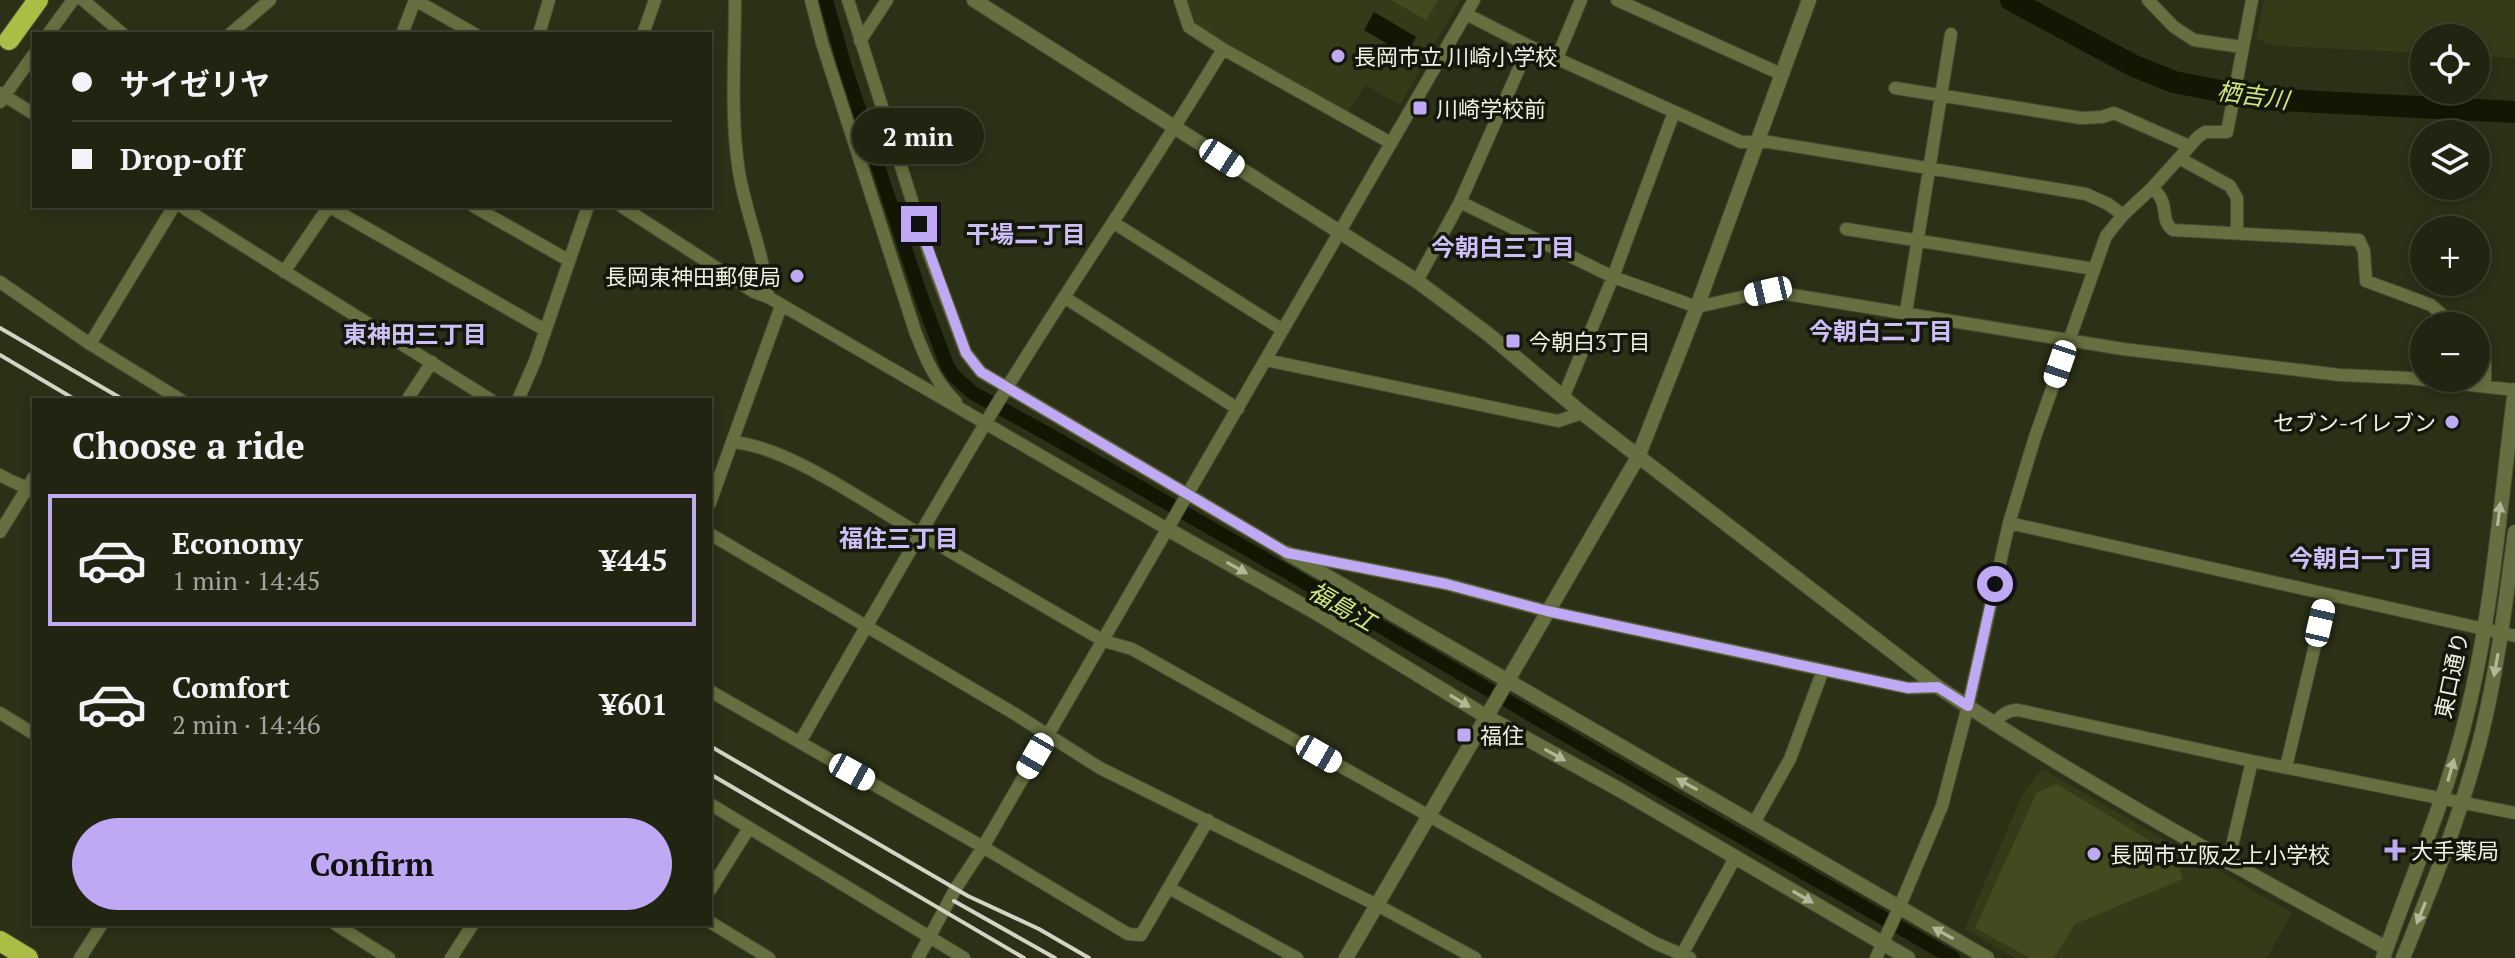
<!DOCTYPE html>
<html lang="en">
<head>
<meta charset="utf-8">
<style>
	body { margin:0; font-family:"PT Serif","Noto Sans JP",serif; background:#2d301e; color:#f1f3f6; height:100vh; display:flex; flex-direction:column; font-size:30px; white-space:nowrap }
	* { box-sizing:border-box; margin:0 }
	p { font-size:26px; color:#a2a49f }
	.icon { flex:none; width:44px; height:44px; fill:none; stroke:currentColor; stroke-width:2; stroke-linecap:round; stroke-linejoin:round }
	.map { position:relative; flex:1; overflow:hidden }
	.side { position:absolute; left:32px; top:398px; width:680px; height:528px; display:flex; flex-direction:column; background:#202410; border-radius:0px; box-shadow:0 4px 12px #0003,0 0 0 2px #3d4130 }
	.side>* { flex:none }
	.top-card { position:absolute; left:32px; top:32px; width:680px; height:176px; border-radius:0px; box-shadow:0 4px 12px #0003,0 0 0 2px #3d4130; display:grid; align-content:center; height:176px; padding:0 40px; background:#202410 }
	.controls { position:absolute; left:2410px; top:24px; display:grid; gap:16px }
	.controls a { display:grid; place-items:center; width:80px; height:80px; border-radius:50%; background:#202410; box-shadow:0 4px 12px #0003,0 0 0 2px #3d4130; font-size:40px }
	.end { position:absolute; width:36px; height:36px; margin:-18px; border:10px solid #bfa9f4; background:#111; box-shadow:0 0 0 4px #111 }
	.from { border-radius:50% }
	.bubble { position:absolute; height:56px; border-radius:28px; background:#202410; box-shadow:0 4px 12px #0003,0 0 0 2px #3d4130; font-size:26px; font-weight:700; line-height:56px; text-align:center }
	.car { position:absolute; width:24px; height:48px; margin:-24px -12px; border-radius:10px; box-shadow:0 0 6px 2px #0007; background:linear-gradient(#fff 24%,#345 0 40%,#fff 0 76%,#345 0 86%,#fff 0) }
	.top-card b { display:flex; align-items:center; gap:28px; height:76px; font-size:30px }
	.top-card b+b { border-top:2px solid #3d4130 }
	.top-card i { width:20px; height:20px; background:#f1f3f6 }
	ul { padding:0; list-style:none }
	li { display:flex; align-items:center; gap:24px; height:132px; margin:0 16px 12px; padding:0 24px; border:4px solid transparent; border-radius:0px }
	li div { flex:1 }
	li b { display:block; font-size:30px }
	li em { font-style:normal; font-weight:700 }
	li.active { border-color:#bfa9f4 }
	li>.icon { width:72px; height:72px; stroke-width:1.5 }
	h2 { padding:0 40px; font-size:36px; line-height:96px }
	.action { display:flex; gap:16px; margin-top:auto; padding:16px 40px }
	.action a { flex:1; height:92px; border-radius:48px; background:#bfa9f4; color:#111; font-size:32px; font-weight:700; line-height:92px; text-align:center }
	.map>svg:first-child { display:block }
</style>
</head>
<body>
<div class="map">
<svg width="2515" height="958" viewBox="0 0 2515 958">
	<rect width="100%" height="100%" fill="#2b3016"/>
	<path fill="#353a19" d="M1187,0H1460L1400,105L1365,85L1348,112L1197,26Z
		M2264,0H2515V58L2476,56V38H2424V53L2276,46L2256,39Z
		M2042,769L2292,913L2267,958H2015L1965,929L2022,795Z"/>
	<path fill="#434a1f" d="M1391,0H1438L1426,20Z
		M2057,784L2175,856L2183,879L2075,924L2054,958H2030L1975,928L2037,792Z"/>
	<path fill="#121602" d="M1374,12L1416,37L1406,55L1364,30Z"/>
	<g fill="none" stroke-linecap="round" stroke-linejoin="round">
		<path stroke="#121602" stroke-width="14" d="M826,0L845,67L923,302L947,365L954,376L973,393L1044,432L1332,598L1668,795L1953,958"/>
		<path stroke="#121602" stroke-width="22" d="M2011,0L2132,65L2174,82L2261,99L2515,112"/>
		<defs>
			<path id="minor" d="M83,0L123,34
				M415,0L475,34
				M735,0C735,57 730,116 739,172C746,214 764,254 768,297
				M811,0L822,43L915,331C925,357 935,382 956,402
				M848,0L929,254L966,353L981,372L1287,553L1446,584L1547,611L1908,688L1938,687
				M1180,0L1189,27L1223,49L1391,143
				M1617,0L1781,74
				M2148,0L2174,27L2194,40L2242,47
				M1466,14L1529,46L1741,142H1769L2086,194L2108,204L2123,215
				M48,34L73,0
				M230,34L270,0
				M402,34L415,0
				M539,34L549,0
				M643,34L655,0
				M860,41L887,0
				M1557,58L1581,0
				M1895,88L2081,118L2102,117L2114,113L2189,146
				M0,93L34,114
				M0,102L34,54
				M2179,158L2230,186L2237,198V233
				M2152,188C2172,204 2158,219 2173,230L2359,240L2364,251L2366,281L2431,305L2455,326
				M1460,202L1613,277L1697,307L1768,291L2123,349L2340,375L2409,378L2515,390
				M181,206C283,272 388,335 491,400
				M328,206L545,330
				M473,206L568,260
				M621,206L754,292L768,297L1169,530
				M1114,223L1283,330
				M1846,229L2094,269
				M284,272L329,206
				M1417,281L1460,202L1529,46
				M0,282L90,344L181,400
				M1064,297L1238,409
				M1906,312L1951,34
				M90,344L174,206
				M2476,350L2485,361V386
				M1266,360L1558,421L1582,413
				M1563,398L1613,277L1674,112
				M407,400L432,362
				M518,400L535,361L588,206
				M733,442C787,447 860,499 908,527C973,565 1039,603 1104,641L1132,649L1655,943L1690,958
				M0,475C11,482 23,485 34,492
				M710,503L781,306
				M2009,523L2515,636
				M0,532L34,477
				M710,534L1015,714L1100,768L1377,905L1475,958
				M710,691L983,847L1128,934L1141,935L1208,820
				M0,713L34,734
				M1994,723C2002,715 2007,710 2018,710L2252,761L2515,813
				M800,742C868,623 936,504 1008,386C1077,273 1154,164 1223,49
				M2286,767L2327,595
				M710,804L964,958
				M1754,823L1790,759L1823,670
				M2228,863L2252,761
				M1169,888L1297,958
				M710,890L749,828
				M710,922L769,958
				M335,924L389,958
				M80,958L102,924
				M451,958L473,924
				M918,958L956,888L983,847L1474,0
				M1680,958L1735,858
				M1876,958L1899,908L1942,806L1968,706L2009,523L2035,437L2106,236L2123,215L2152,188L2198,137L2205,132H2227L2252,0"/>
			<path id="tertiary" d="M974,0L1417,281L1488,334L1582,413L1938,687C2082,782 2234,866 2386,948
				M1169,530L1320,615L1487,717L1620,790L1908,958
				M1287,553L1987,958
				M1346,958L1638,457L1697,307L1809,0
				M2383,958C2409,883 2441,811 2462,733C2492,622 2500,504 2515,390
				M2403,958C2433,884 2463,810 2482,732C2498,666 2506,599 2515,532"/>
			<path id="trunk" d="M9,40L38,0
				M0,941L28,958"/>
		</defs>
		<use href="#minor" stroke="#464b33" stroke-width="14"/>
		<use href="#tertiary" stroke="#464b33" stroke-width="16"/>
		<use href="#trunk" stroke="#464b33" stroke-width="22"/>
		<use href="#minor" stroke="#666f3f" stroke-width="12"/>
		<use href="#tertiary" stroke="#666f3f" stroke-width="14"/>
		<use href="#trunk" stroke="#aabd44" stroke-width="20"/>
		<path stroke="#d1d5c4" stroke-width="4" d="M0,328L124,400
			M0,355L76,400
			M710,746L968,896L1039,929L1089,958
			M710,774L1024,958
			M954,901L1055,958"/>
	</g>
	<defs><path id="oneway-solid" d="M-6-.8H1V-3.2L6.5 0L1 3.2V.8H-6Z" transform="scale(2)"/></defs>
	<g fill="#b1b899">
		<use href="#oneway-solid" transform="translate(2499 514) rotate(-83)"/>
		<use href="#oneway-solid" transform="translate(1237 568) rotate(29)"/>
		<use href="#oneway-solid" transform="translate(2496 665) rotate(100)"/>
		<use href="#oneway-solid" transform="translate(1460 701) rotate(31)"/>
		<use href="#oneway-solid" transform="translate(1555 755) rotate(29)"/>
		<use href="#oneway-solid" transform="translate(2451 770) rotate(-74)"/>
		<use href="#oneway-solid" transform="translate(1687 784) rotate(-151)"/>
		<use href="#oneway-solid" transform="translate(1803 897) rotate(30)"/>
		<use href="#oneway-solid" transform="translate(2421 913) rotate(112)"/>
		<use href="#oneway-solid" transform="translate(1943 933) rotate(-151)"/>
	</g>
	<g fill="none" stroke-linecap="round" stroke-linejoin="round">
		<path stroke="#bfa9f4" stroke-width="10" d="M919,224L966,353L981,372L1287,553L1446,584L1547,611L1908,688L1938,687L1968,706L1995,584"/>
	</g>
	<g fill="#bfa9f4" stroke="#14170b" stroke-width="3">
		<circle cx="1338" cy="56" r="8"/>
		<rect x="1412" y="100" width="16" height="16" rx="4"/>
		<circle cx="797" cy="276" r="8"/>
		<rect x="1505" y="333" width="16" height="16" rx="4"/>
		<circle cx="2452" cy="422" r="8"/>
		<rect x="1456" y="727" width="16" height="16" rx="4"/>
		<path d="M2391 838h8v8h8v8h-8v8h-8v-8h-8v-8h8z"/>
		<circle cx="2094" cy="854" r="8"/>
	</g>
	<g text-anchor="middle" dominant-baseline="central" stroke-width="7" stroke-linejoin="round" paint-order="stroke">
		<g font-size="22" fill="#eff3e3" stroke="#14170b" text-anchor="start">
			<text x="1354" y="56">長岡市立 川崎小学校</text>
			<text x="1436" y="108">川崎学校前</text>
			<text x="781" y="276" text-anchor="end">長岡東神田郵便局</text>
			<text x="1529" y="341">今朝白3丁目</text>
			<text x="2436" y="422" text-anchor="end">セブン-イレブン</text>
			<text x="1480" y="735">福住</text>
			<text x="2411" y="850">大手薬局</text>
			<text x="2110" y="854">長岡市立阪之上小学校</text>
		</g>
		<g font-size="22" fill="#eff3e3" stroke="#14170b">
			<text transform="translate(2451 675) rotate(-78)">東口通り</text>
		</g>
		<g font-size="24" font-style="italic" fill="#d4e681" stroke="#14170b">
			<text transform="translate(2253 95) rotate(8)">栖吉川</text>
			<text transform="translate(1342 606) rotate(30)">福島江</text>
		</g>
		<g font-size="24" font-weight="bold" fill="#cdbef6" stroke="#14170b">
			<text x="1026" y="234">干場二丁目</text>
			<text x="1503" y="247">今朝白三丁目</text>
			<text x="1881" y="331">今朝白二丁目</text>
			<text x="415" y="334">東神田三丁目</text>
			<text x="899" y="538">福住三丁目</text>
			<text x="2361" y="558">今朝白一丁目</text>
		</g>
	</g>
</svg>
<div class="controls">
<a><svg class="icon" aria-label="locate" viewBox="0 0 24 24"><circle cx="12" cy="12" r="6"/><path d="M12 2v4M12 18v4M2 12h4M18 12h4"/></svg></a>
<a><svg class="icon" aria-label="layers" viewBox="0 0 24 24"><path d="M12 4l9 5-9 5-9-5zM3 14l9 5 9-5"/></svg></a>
<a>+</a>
<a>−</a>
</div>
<i class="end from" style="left:1995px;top:584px"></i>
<i class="end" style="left:919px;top:224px"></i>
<div class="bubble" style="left:852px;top:108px;width:132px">2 min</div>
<i class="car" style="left:1222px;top:158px;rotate:123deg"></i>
<i class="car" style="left:1768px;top:291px;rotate:257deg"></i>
<i class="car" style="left:2060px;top:364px;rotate:199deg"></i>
<i class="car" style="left:2320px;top:623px;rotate:13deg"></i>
<i class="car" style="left:1319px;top:754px;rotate:120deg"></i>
<i class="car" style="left:1035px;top:756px;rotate:210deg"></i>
<i class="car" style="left:852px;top:772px;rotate:119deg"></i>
<div class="top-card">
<b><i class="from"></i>サイゼリヤ</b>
<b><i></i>Drop-off</b>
</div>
<section class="side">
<h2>Choose a ride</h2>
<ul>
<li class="active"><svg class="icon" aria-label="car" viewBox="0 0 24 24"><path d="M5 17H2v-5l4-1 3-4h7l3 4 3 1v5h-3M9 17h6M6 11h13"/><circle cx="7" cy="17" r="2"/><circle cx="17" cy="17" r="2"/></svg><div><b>Economy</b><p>1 min · 14:45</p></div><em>¥445</em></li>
<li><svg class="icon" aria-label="car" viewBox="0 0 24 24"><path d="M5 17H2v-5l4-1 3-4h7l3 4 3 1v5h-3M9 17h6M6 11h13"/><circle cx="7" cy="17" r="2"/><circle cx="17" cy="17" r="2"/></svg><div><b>Comfort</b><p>2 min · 14:46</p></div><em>¥601</em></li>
</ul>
<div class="action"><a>Confirm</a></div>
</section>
</div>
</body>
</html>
